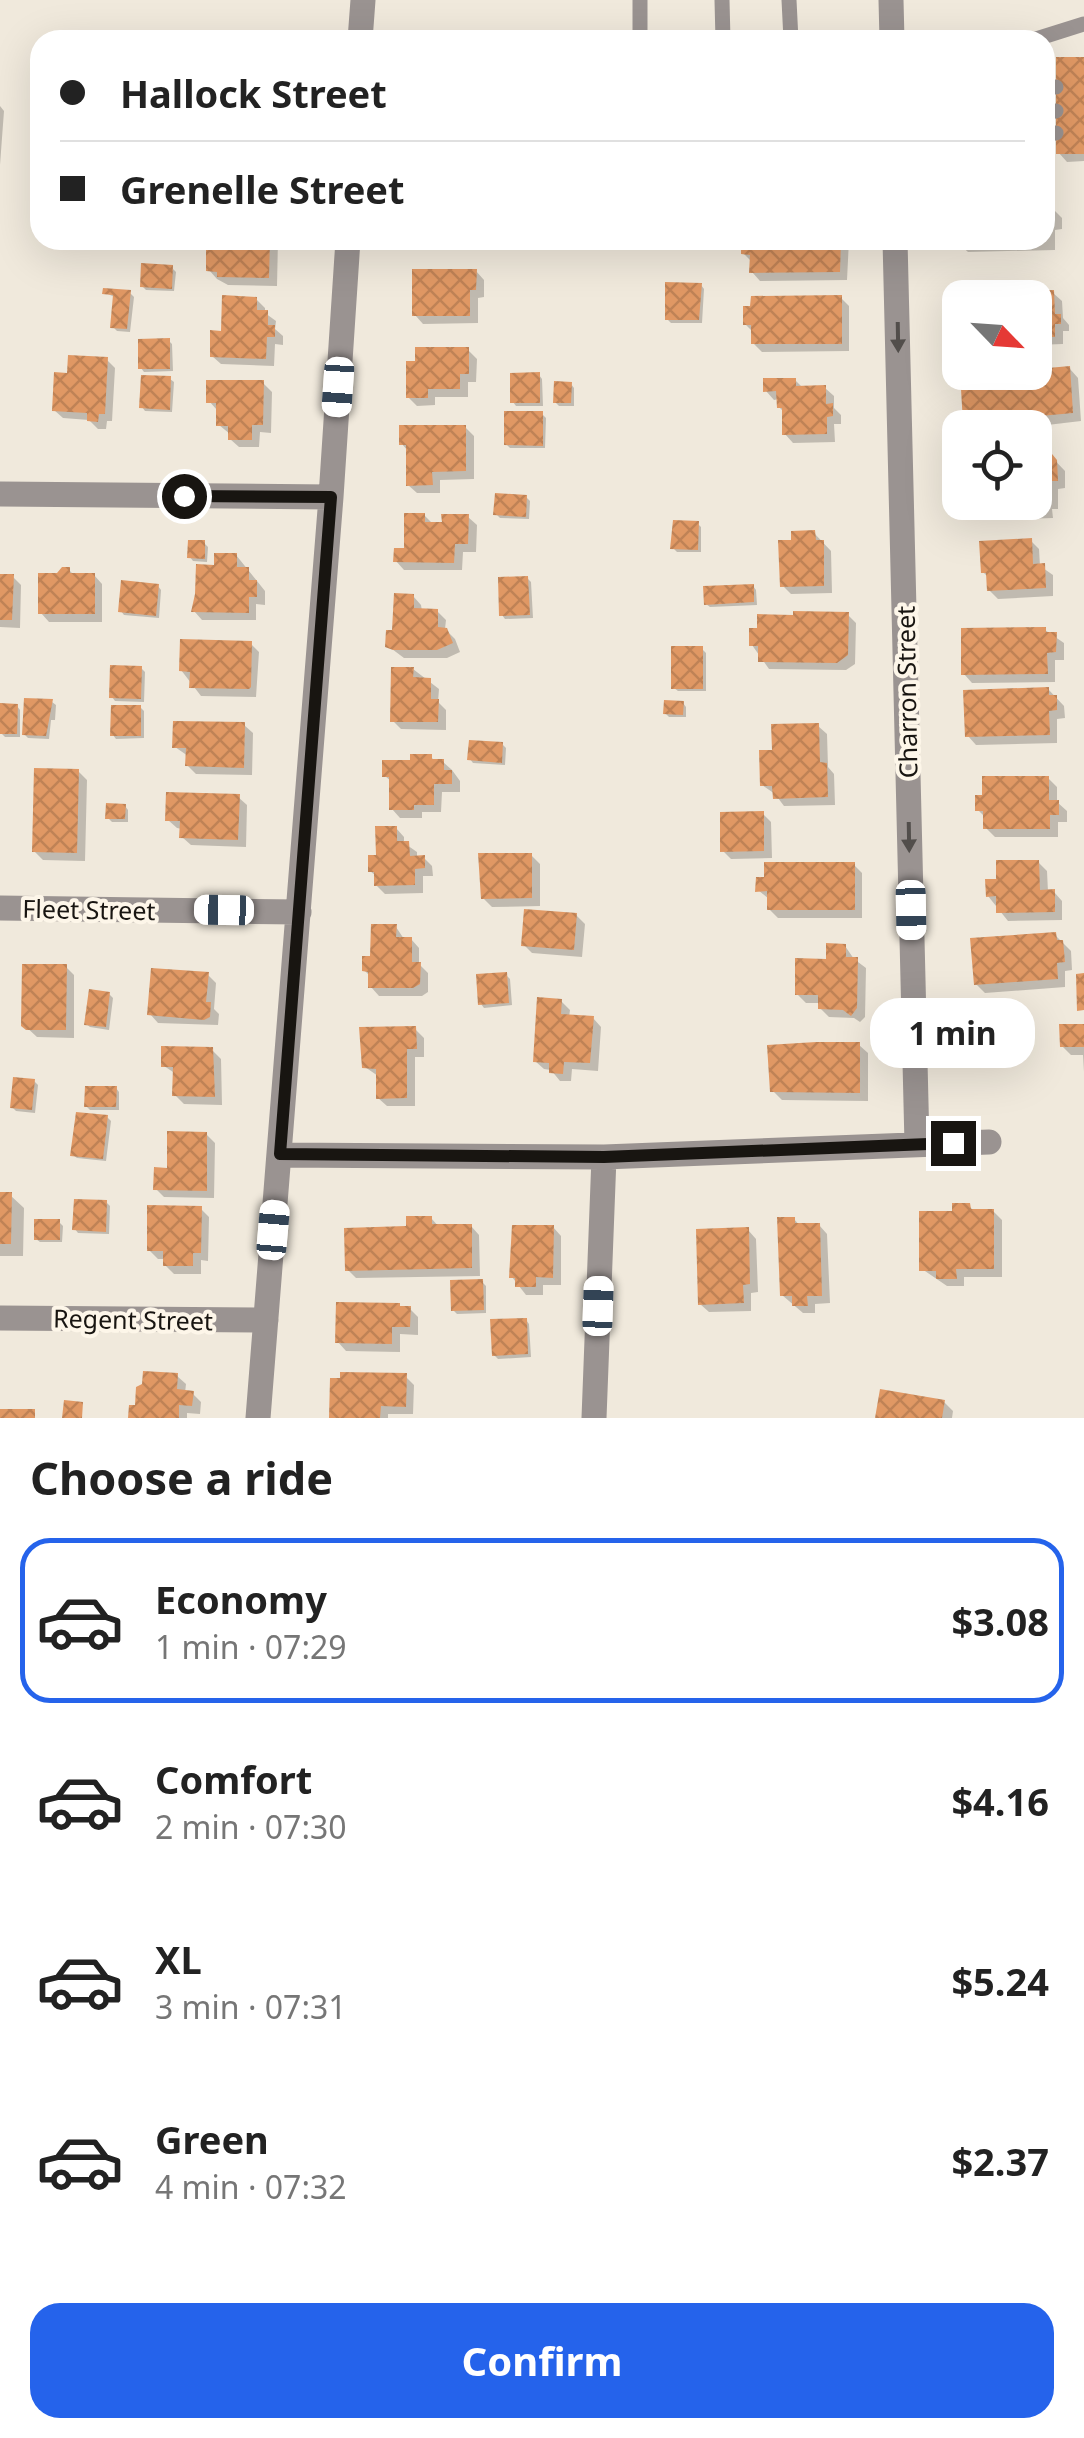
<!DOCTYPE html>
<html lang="en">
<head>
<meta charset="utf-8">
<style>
	body { margin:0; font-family:"Noto Sans",sans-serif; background:#f2f2f2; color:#222; height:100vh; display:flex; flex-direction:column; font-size:38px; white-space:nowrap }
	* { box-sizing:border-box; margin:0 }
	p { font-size:32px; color:#767676 }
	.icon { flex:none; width:55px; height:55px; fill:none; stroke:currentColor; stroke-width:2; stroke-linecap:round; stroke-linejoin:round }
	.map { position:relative; height:1418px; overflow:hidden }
	.side { display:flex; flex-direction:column; background:#fff; flex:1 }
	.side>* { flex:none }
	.top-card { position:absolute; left:30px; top:30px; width:1025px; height:220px; border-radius:30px; box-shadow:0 10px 40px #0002; display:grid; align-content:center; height:220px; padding:0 30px; background:#fff }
	.needle { width:65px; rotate:115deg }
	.fabs { position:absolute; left:942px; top:280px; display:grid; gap:20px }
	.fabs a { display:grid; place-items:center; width:110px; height:110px; border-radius:20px; background:#fff; box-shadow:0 10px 40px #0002; font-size:50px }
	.end { position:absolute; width:45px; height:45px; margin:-22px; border:12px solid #181511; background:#fff; box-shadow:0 0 0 5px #fff }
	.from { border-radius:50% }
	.bubble { position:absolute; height:70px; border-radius:30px; background:#fff; box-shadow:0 10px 40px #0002; font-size:32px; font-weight:700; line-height:70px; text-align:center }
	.car { position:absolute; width:30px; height:60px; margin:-30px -15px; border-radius:12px; box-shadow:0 0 8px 2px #0007; background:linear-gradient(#fff 24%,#345 0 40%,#fff 0 76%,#345 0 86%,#fff 0) }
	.top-card b { display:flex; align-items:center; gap:35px; height:95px; font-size:38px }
	.top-card b+b { border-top:2px solid #e0e0e0 }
	.top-card i { width:25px; height:25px; background:#222 }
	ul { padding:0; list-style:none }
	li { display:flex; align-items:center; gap:30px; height:165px; margin:0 20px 15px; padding:0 10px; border:5px solid transparent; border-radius:30px }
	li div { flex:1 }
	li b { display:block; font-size:38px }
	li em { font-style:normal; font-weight:700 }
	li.on { border-color:#2563eb }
	li>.icon { width:90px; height:90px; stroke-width:1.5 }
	h2 { padding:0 30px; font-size:45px; line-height:120px }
	.action { display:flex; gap:20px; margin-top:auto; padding:20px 30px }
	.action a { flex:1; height:115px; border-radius:30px; background:#2563eb; color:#fff; font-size:40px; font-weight:700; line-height:115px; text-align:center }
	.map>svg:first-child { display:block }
</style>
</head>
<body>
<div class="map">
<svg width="1084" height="1418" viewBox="0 0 1084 1418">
	<defs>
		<pattern id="building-cross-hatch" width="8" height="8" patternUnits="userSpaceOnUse" patternTransform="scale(2.5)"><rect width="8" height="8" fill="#e09864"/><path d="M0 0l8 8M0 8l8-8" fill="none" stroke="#bf8256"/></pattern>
	</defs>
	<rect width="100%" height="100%" fill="#f0e9dc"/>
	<path fill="#0003" d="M1084,59V161L1067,162L1059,153Z
		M0,106L4,111L0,165Z
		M1046,202L1062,218V229L1055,230V250L968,252L959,244V240H1045Z
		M220,240H278L277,286L228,285L217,279L209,270L220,252Z
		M744,240H849L847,280L760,281L752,272V262L743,253Z
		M172,268L176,272L174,291L146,290L142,286Z
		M476,271L484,280V297L478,298V323L423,324L415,315Z
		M701,285L704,289L702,323H671L667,319Z
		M105,293H130L134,297L130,332L117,331L113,327L115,297Z
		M1053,293L1062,301L1063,318L1069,325V331H1063V344L1035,345V298Z
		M841,298L849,306V351L762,352L753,343V332L745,324Z
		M256,299L265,308V313L276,321L275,329L283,336V345L275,344L274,366L221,364L212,356L223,333Z
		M169,341L172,344L173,371L144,372L141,368Z
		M468,350L477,359L476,382H468V397H435V405L417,406L408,397Z
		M107,360L115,368L112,421H107L106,429H98L89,420L63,418L54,410L69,375Z
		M1035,366H1046L1051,371L1070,369L1078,378L1081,421L1022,428H971L966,422L1035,372Z
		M539,375L542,379L543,406H516L513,402Z
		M170,379L174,382L172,412L145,411L142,407Z
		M795,380L803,388H825L834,396V408L841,415V424H834L835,442L793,443L785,434L784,412L779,407V399L774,400L766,391Z
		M263,383L272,392L271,433L260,432L259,447H239L230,439V434L219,425L217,410L209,401Z
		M571,384L574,388V406H559L555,402Z
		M542,414L546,418L545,448H510L506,444Z
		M465,427L474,436V479L440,480V493H417L408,485V451L402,444Z
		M1035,445H1040L1065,471V488L1058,489V509H1052L1053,518L992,520L984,511L983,503L975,502H1035Z
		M526,497L530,501L529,519L500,518L496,514Z
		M424,515L433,524L468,517L477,525L476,552H463L462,570H404L396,561L406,550Z
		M698,524L701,527V552H677L673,548Z
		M814,533L831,551L832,593L791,594L783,586L794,542Z
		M1031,541L1039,549L1040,566L1053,575V596L998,599L989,590L988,577L983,572Z
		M204,543L208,547L207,562L193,561L190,557Z
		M236,555L265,591V605L256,604V620H202L194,611L216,567Z
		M69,570L75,576L94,575L102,584V622H49L41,613Z
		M0,576L13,577L21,585L20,628L0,627Z
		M527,578L531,582L533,618L505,619L502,615Z
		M158,586L161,590L159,618L124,615L121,611Z
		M753,586L756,590L757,605L710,607L706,604Z
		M413,596L421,605L422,611H437L446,620L445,629L455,639L460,652L447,658H404L388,646Z
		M847,614L856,623L855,664L846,670L769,669L752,645Z
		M1045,630L1064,643V660H1055V682L972,683L964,674Z
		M251,644L259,652L256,697L201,696L181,670Z
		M702,649L706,653V691H678L674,688Z
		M141,668L145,672L144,702L115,701L112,697Z
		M413,669L439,689L438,702L446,710V730L401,729L393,721Z
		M1048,689L1064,706L1065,718L1057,719V743L976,745L968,736Z
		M52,702L56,705L55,720H51L49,739L28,738L24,734Z
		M683,703L686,707V717H669L665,713Z
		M17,706L20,710V737H5L1,733Z
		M140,707L144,711V738L116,739L113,735Z
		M244,725L253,733L252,775L196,774L187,765L188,756L175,747Z
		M818,726L827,734L828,767L834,774L835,805L784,806L775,794L762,785L775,753Z
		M502,744L506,748L505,765L473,763L470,759Z
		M431,757L436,762H443L452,770L460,781V792H442L441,812H422V818H400L392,809V782L385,776Z
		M78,771L87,780L85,861L43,860L34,851Z
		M1048,778L1057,787V802L1067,811V822H1058V837H995L986,828V818L978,810Z
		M238,797L247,805L246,847L191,845L182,837V829L177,828L168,820Z
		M125,806L128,810V822H112L108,818Z
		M763,814L771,822L772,858L731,859L723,851Z
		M396,828L404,837V843L417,852V858H424L432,866L433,876H423V893L385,894L376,885V876L370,871Z
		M531,855L540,864V906L492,907L483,898Z
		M1038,862L1047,871L1048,892H1054L1062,901V920L1008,921L988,896L998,882Z
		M854,865L862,873V918H778L769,909V899L758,890L766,880Z
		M576,915L585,924L582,957L532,953L524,945Z
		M396,927L404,939H411L419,948V964L428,973V992L422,996H379L371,987V977L364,970Z
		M1055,935L1071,951L1072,970L1065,971V987L985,993L976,984Z
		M845,946L854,959L866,968L865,1017L860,1022L854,1018L829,1017L820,1008V1003H806L797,994Z
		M66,967L74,975V1038L37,1037L24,1025Z
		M208,975L216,983L214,1009L219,1014L218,1025L158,1023L150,1014Z
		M506,975L510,979L512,1005L484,1008L481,1004Z
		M109,994L113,998L109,1030L90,1027L86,1024Z
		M561,1001L570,1010L569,1017L593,1018L601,1027L598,1071L572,1069L571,1081H560L551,1070L544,1069L535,1061Z
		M1084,1027V1072L1083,1055H1071L1062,1046Z
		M415,1029L424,1038V1057H415V1106H387L378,1098V1076L365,1067Z
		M859,1045L868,1053V1101L782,1100L773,1091Z
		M212,1050L221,1059L222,1105L184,1104L175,1095L176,1074L164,1066Z
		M34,1081L38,1085L35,1113L16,1111L12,1107Z
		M116,1088L119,1092V1110H90L86,1106Z
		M107,1117L111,1121L106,1161L77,1158L73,1155Z
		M206,1134L215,1143L214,1198L164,1197L156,1189L169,1171Z
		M0,1195H10L24,1208L23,1256H0Z
		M106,1202L110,1206L109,1234L78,1233L75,1229Z
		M969,1206L975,1212L993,1211L1002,1220V1277H964V1286H947L922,1269L955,1214Z
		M200,1208L209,1217L208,1261L201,1260V1274H174L165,1265V1259H158L149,1250Z
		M431,1218L439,1227L471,1226L479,1235L480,1276L356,1278L348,1270Z
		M794,1219L800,1226L819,1225L827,1234L830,1303L815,1304V1313H803L782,1295Z
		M59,1222L63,1226L62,1242H40L36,1239Z
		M553,1227L561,1236V1285H543V1295H526L512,1277Z
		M748,1230L756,1239L758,1292L751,1293V1311L709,1312L700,1304Z
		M482,1282L486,1286V1313L457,1314L453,1310Z
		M402,1309H410L418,1317V1335L400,1334V1352L346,1351L338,1342Z
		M526,1320L529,1324L531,1357L498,1359L494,1355Z
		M177,1376L186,1384L185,1393H192L201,1402L200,1414L187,1413V1418H131Z
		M405,1376L414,1385L413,1414H388V1418H332L342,1381Z
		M944,1402L953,1411L952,1418H879Z"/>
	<path fill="url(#building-cross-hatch)" d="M1056,57H1084V154H1056Z
		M217,240H270L269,278L217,277V272L206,271V249H217Z
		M741,240H841L840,272L749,273L750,255L741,254Z
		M141,263L173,265L172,289L140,287Z
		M412,269H477L476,290H470V316H412Z
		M665,282L702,283L699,320H665Z
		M103,288L131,290L127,329L110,328L113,295L102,294Z
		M1054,290L1055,314H1061V324H1055V337H1035V298H974V292Z
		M222,295L257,297V310H268V325H275V337H267L266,359L210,357V330L221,331Z
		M842,295V344H751V325H743V306H750L751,296Z
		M170,338V369H138V339Z
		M415,347H469V374H460V389H428V398H406V361H415Z
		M68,355L108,357L105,414H99L98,422L87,421V413L52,411L54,372L67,373Z
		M1047,363L1048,368L1070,366L1073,413L963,423L960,372H1035V364Z
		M540,372V403H510V373Z
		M141,375L171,376L170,410L139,408Z
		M763,378H796V386L826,385V404L833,403V416L827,417V434L782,435V408H777L776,391L763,392Z
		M206,380H264L263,425H252V440H228V426H216V403H206Z
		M554,381L572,382L571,403H553Z
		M504,411H543V446L504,445Z
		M399,425H466V471L432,472L433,485L406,486V445H399Z
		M1035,443H1041L1042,454H1052L1057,460L1058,481H1050L1051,501L1045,502V510L981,512V502H1035Z
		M495,493L527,495L526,517L493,515Z
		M404,513H425V522H442L441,514H469L468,544H455L454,563L393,562L394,548H404Z
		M673,520L699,521L698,550L670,549Z
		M815,530L816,540H824V586L780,587L778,540H791V531Z
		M1032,538L1033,564L1045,563L1046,588L987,591L986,573H981L979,541Z
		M188,540H205V559L187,558Z
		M214,553H237V567H249V580H257V597H249V613L191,612L195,594L196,564L214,565Z
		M62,567H70V573H95V614H38V573H57Z
		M0,574H14L12,620H0Z
		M528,576L530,615L499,616L498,577Z
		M121,580L159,584L156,616L118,612Z
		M754,584V602L704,605L703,586Z
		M394,593L414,594V608L438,609V627L447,628L453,643L437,650H393L385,647L386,630H392Z
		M793,611L849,612L848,655L837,663L758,662V646H749V628H757V614L793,615Z
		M1046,627V632H1057L1056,652L1047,653L1048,674L961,675V628Z
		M180,639L252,641L251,687L249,689L189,688L190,672L179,671Z
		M671,646H703V689H671Z
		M110,665L142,666L141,699L109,698Z
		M391,667H414L413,677L431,678V699H439L438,722H390Z
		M1049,687V695H1057V710L1049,711L1050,735L965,737L963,690Z
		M24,698L53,699L46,736L22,735Z
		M664,700L684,701L683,715L663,714Z
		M0,703L18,704L17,734H0Z
		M111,705H141V736H110Z
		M173,721L245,722L244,768L185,766L186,748H172Z
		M819,723L820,762L827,763L828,797L773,799L772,786H760L759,750H772L771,724Z
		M469,740L503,742L502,763L467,760Z
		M410,754H432V759H444V770H452V784H434V805H414V810H389V777H382V760H410Z
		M34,768L79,769L77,853L32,852Z
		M982,776H1049V800H1059V815H1050V829H983V811H975V795H982Z
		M166,792L240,794L238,840L179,838L180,821H165Z
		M106,803L126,804L125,819H105Z
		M764,811V851L720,852V812Z
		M375,826H397V841H409L410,856L425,855V868L415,869V885L374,886V872H368V855H376Z
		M478,853H532V898L481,899Z
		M996,860H1039L1040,890L1055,889V912L996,913V896L986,897L985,879H996Z
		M764,862H855V910H767V891L755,892L756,877H764Z
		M524,909L577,913L574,950L521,946Z
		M371,924H397L396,937H412V962H421L420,984L413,988H368V972L362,971V956H370Z
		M1056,932L1057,940H1063L1065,962L1057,963L1058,979L974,985L970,938Z
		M826,943L846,944V957H858L857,1008L851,1016L843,1010L818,1009V995H795V958L826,959Z
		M22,964H67L66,1030H26L21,1026Z
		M151,968L209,972L206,1002H211L210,1017L204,1020L147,1015Z
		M507,972L509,1003L478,1005L476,974Z
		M1084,973V1010L1077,1011L1076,974Z
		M89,989L110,992L106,1027L84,1025Z
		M537,997L562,999L561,1014L594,1016L590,1063L564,1062L563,1074L549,1073V1063L533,1062Z
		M1059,1024H1084V1047H1060Z
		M416,1026L417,1049H407V1098L376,1099V1069L362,1068L359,1027Z
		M816,1042H860V1093L770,1092L767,1045Z
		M161,1046L213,1047L215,1097L172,1096L173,1067H161Z
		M13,1077L35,1079L32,1110L10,1108Z
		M85,1086H117L116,1107H84Z
		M76,1112L108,1115L103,1159L70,1156Z
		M167,1131L207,1132V1191L153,1190L154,1167L167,1168Z
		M0,1192H12L11,1244H0Z
		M74,1199L107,1200L106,1232L72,1230Z
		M952,1203H970L971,1209H994V1269H956L957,1279H936V1271H919V1211H952Z
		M147,1205L202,1206L201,1253H193V1266H163V1251H147Z
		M406,1216H432V1224H472V1268L345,1271L344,1228L406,1226Z
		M777,1217H795V1223H820L822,1296H807L808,1306H792V1296H780Z
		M34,1219H60V1240H34Z
		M512,1225H554L553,1278L536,1277V1287H515V1278H509Z
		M749,1227L750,1284L743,1285L744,1303L698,1305L696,1229Z
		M483,1279L484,1310L451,1311L450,1280Z
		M336,1302L400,1303V1306H411L410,1327H392V1344L335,1343Z
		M527,1318L528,1354L492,1356L490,1319Z
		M143,1371L178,1373L177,1389L194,1391L192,1406L179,1405V1418H128L129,1405H135L136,1387L142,1384Z
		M340,1372L407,1373L406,1407L381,1406L380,1418H329L330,1378H340Z
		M880,1389L945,1400L942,1418H875Z
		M64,1400L83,1402L82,1418H62Z
		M0,1409H35V1418H0Z"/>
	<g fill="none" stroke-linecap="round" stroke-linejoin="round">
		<path stroke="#9a9391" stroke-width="15" d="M722,0L723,40
			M789,0L791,40
			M640,40V0
			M1033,40L1084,24
			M1045,87H1056
			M1045,112L1056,111
			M1045,134L1056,133"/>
		<path stroke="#9a9391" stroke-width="25" d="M891,0L892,40
			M360,40L363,0
			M895,240L917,1144
			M0,494L331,497
			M0,908L299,912
			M280,1155L604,1157L989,1142
			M0,1318L266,1320
			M258,1418L331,497L348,240
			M594,1418L604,1157"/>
	</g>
	<defs><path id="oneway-solid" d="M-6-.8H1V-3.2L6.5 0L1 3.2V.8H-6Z" transform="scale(2.5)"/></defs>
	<g fill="#524e4b">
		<use href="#oneway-solid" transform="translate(898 337) rotate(89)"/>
		<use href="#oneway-solid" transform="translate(909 837) rotate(89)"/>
	</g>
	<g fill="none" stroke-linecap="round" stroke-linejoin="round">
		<path stroke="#181511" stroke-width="12" d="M184,496L331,497L280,1154L604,1157L953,1143"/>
	</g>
	<g text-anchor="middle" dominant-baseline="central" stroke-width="8" stroke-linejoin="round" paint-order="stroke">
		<g font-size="25" fill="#181511" stroke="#fdf6e9">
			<text transform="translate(906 692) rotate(-91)">Charron Street</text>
			<text transform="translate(89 909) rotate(1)">Fleet Street</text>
			<text transform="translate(133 1319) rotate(1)">Regent Street</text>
		</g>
	</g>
</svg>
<div class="fabs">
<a><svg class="needle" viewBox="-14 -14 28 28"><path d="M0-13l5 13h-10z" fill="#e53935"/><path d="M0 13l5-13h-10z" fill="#767676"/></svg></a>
<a><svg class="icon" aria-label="locate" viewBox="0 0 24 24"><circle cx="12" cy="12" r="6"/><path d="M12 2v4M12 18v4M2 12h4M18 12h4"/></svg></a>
</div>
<i class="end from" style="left:184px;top:496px"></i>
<i class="end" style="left:953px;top:1143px"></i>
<div class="bubble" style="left:870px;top:998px;width:165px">1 min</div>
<i class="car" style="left:338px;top:387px;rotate:184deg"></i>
<i class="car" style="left:224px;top:910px;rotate:271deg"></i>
<i class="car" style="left:911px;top:910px;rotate:179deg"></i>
<i class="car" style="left:273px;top:1230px;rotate:5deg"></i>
<i class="car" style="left:598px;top:1306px;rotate:2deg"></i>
<div class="top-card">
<b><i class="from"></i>Hallock Street</b>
<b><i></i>Grenelle Street</b>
</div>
</div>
<section class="side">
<h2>Choose a ride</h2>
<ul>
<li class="on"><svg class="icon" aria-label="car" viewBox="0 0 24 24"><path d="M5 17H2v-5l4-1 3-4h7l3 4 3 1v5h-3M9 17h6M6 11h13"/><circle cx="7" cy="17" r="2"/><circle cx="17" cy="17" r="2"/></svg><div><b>Economy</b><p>1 min · 07:29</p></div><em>$3.08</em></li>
<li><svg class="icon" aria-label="car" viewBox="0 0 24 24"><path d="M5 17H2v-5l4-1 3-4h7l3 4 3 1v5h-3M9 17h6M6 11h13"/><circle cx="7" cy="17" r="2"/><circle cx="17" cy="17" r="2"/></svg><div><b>Comfort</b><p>2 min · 07:30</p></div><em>$4.16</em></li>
<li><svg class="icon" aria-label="car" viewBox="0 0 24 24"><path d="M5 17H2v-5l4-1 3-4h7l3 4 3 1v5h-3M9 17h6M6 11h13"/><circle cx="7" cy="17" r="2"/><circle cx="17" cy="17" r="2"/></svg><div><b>XL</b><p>3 min · 07:31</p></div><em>$5.24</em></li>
<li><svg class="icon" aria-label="car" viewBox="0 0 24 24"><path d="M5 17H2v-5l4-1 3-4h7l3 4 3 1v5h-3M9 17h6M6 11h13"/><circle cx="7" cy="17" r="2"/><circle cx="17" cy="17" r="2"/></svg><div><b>Green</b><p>4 min · 07:32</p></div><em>$2.37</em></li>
</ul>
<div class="action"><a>Confirm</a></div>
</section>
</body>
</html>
